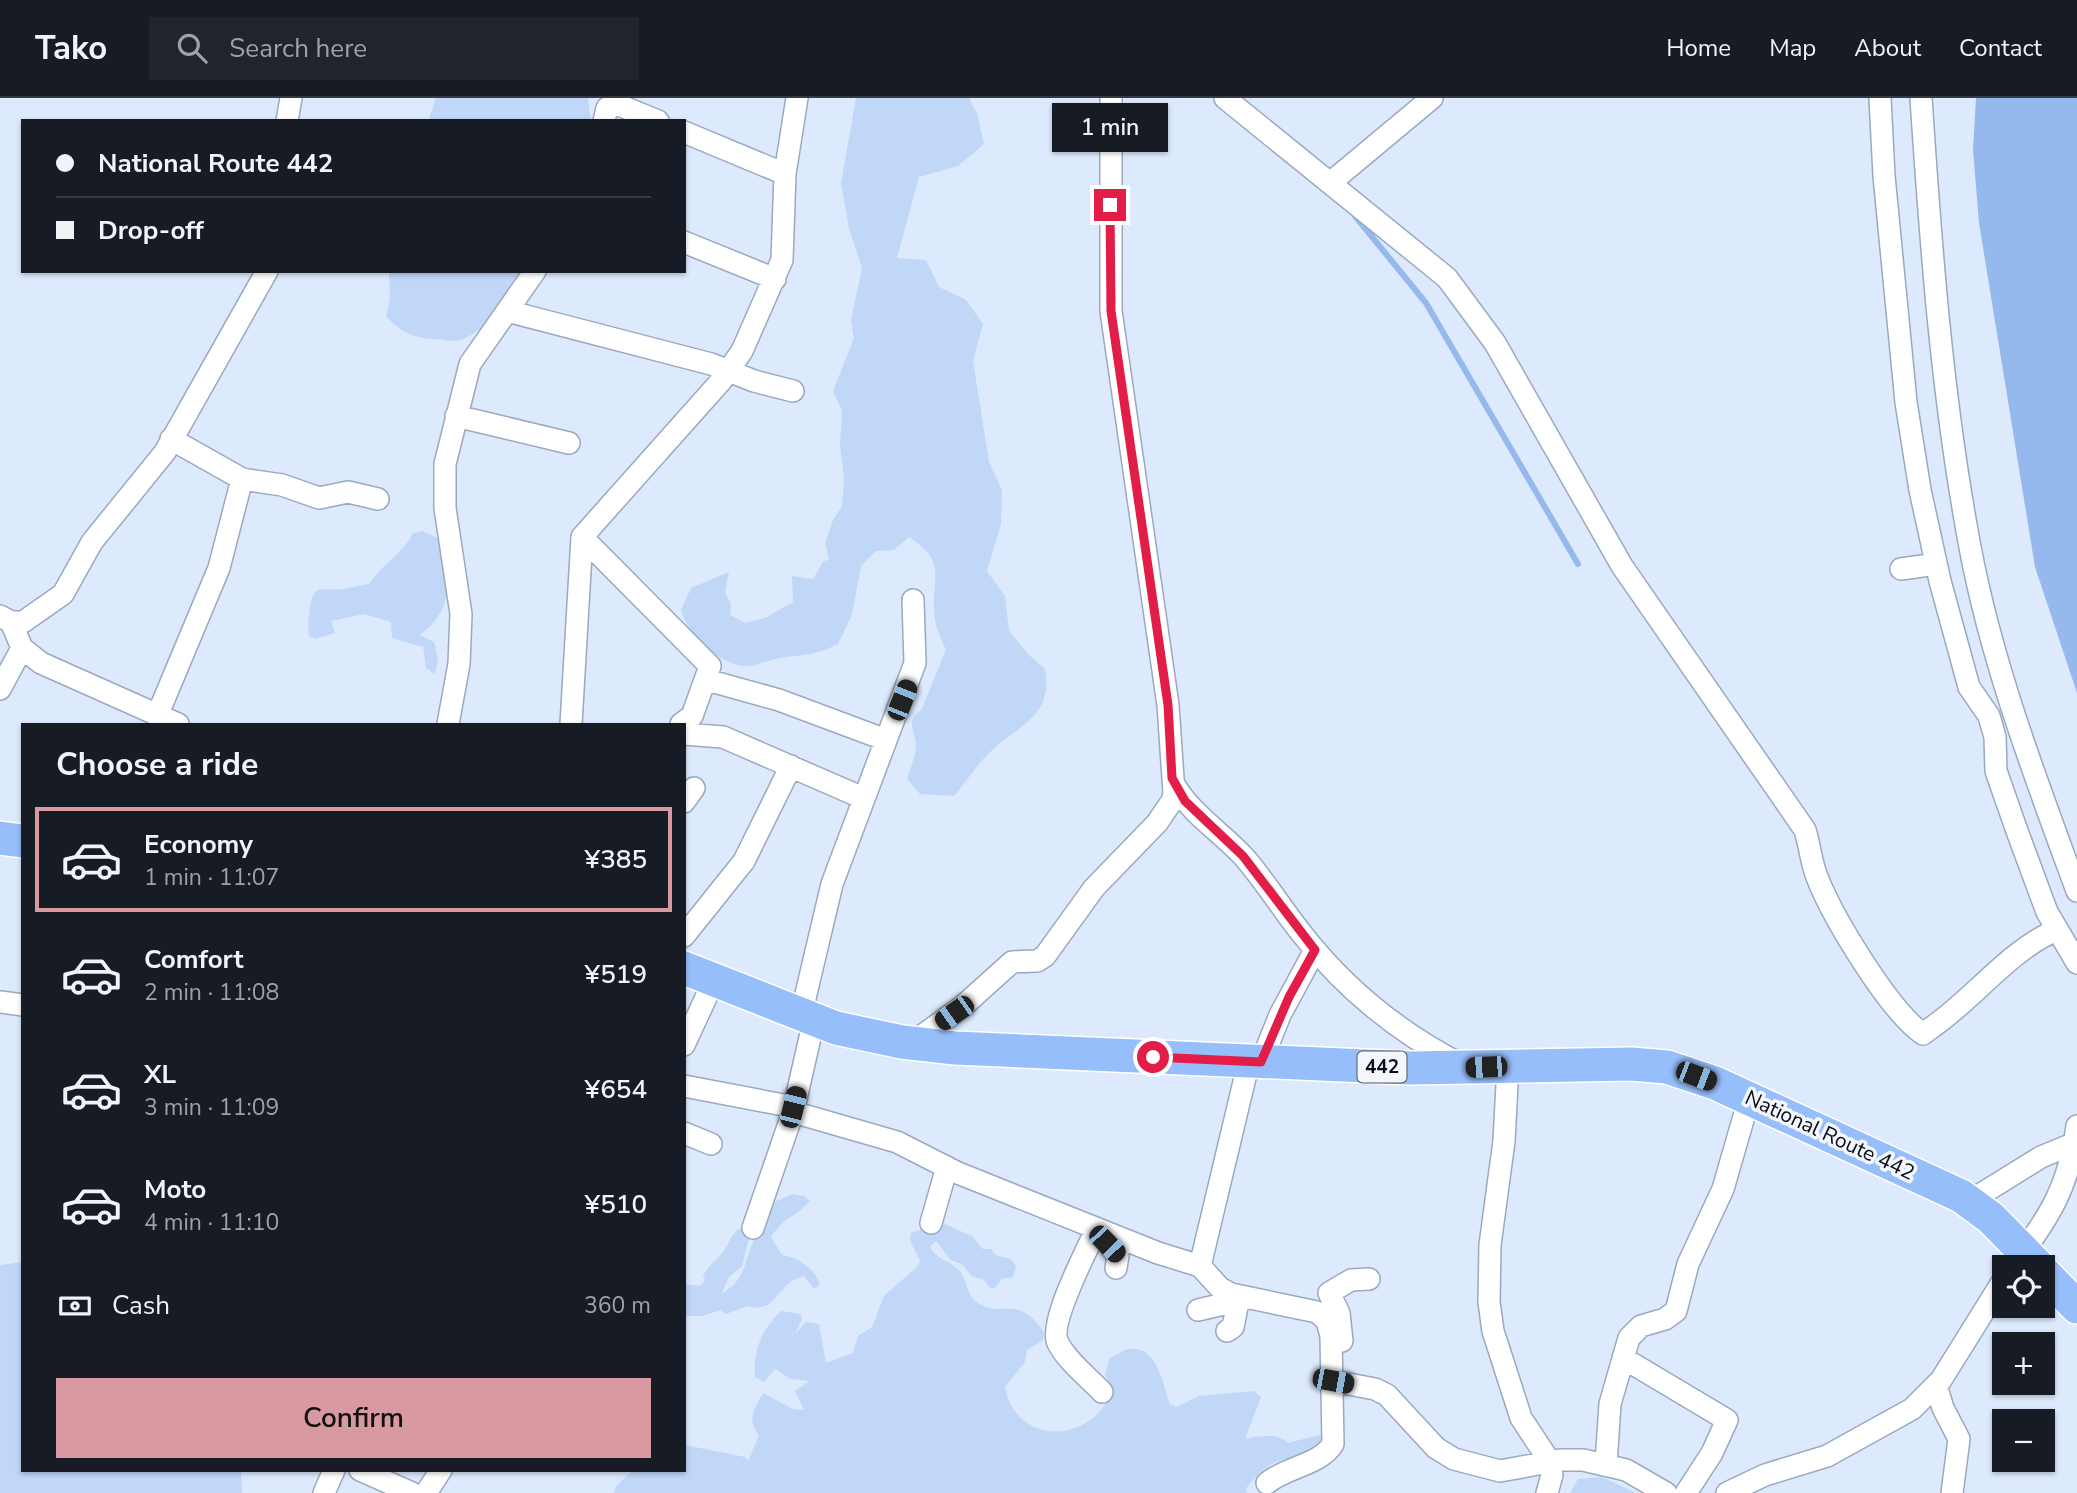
<!DOCTYPE html>
<html lang="en">
<head>
<meta charset="utf-8">
<style>
	body { margin:0; font-family:"Nunito Sans",sans-serif; background:#20242c; color:#f1f3f6; height:100vh; display:flex; flex-direction:column; font-size:26px; white-space:nowrap }
	* { box-sizing:border-box; margin:0 }
	p { font-size:23px; color:#9ea1a6 }
	.icon { flex:none; width:38px; height:38px; fill:none; stroke:currentColor; stroke-width:2; stroke-linecap:round; stroke-linejoin:round }
	.map { position:relative; flex:1; overflow:hidden }
	.details { position:absolute; left:21px; top:625px; width:665px; height:749px; display:flex; flex-direction:column; background:#171b24; border-radius:0px; box-shadow:0 2px 5px #0004 }
	.details>* { flex:none }
	.hud { position:absolute; left:21px; top:21px; width:665px; height:154px; border-radius:0px; box-shadow:0 2px 5px #0004; display:grid; align-content:center; height:154px; padding:0 35px; background:#171b24 }
	.tools { position:absolute; left:1992px; top:1157px; display:grid; gap:14px }
	.tools a { display:grid; place-items:center; width:63px; height:63px; border-radius:0px; background:#171b24; box-shadow:0 2px 5px #0004; font-size:35px }
	.end { position:absolute; width:32px; height:32px; margin:-16px; border:9px solid #e11d48; background:#fff; box-shadow:0 0 0 4px #fff }
	.from { border-radius:50% }
	.bubble { position:absolute; height:49px; border-radius:0px; background:#171b24; box-shadow:0 2px 5px #0004; font-size:23px; font-weight:600; line-height:49px; text-align:center }
	.car { position:absolute; width:21px; height:42px; margin:-21px -10px; border-radius:9px; box-shadow:0 0 5px 2px #0007; background:linear-gradient(#222 24%,#8ab4d8 0 40%,#222 0 76%,#8ab4d8 0 86%,#222 0) }
	.hud b { display:flex; align-items:center; gap:24px; height:66px; font-size:26px }
	.hud b+b { border-top:2px solid #363941 }
	.hud i { width:18px; height:18px; background:#f1f3f6 }
	ul { padding:0; list-style:none }
	li { display:flex; align-items:center; gap:21px; height:105px; margin:0 14px 10px; padding:0 21px; border:4px solid transparent; border-radius:0px }
	li div { flex:1 }
	li b { display:block; font-size:26px }
	li em { font-style:normal; font-weight:600 }
	li.on { border-color:#d999a1 }
	li>.icon { width:63px; height:63px; stroke-width:1.5 }
	h2 { padding:0 35px; font-size:32px; line-height:84px }
	.pay { display:flex; align-items:center; gap:18px; height:77px; padding:0 35px; font-size:26px }
	.pay p { margin-inline-start:auto }
	.button { display:flex; gap:14px; margin-top:auto; padding:14px 35px }
	.button a { flex:1; height:80px; border-radius:0px; background:#d999a1; color:#111; font-size:28px; font-weight:600; line-height:80px; text-align:center }
	header { display:flex; align-items:center; gap:42px; box-sizing:border-box; height:98px; padding:0 35px; background:#171b24; border-bottom:2px solid #363941 }
	header strong { font-size:33px }
	nav { display:flex; gap:38px; margin-inline-start:auto; font-size:24px }
	.search { width:490px; height:63px; background:#20242c; display:flex; align-items:center; gap:18px; box-sizing:border-box; padding:0 24px; border-radius:0px; color:#9ea1a6; font-size:26px }
	.map>svg:first-child { display:block }
</style>
</head>
<body>
<header>
<strong>Tako</strong>
<div class="search"><svg class="icon" aria-label="search" viewBox="0 0 24 24"><circle cx="10" cy="10" r="6"/><path d="M15 15l6 6"/></svg>Search here</div>
<nav><a>Home</a><a>Map</a><a>About</a><a>Contact</a></nav>
</header>
<div class="map">
<svg width="2077" height="1395" viewBox="0 0 2077 1395">
	<rect width="100%" height="100%" fill="#ddeafd"/>
	<path fill="#c1d7f7" d="M436,0H588L591,23H428Z
		M856,0H969L977,15L984,46L958,68L919,79L897,160L926,162L939,189L966,202L983,226L973,263L989,364L1002,392L1001,426L987,473L1005,498L1009,533L1028,556L1045,571C1054,620 1017,627 989,655C976,667 966,685 954,698L920,696L907,681C910,671 916,657 916,647C915,632 905,623 921,612L946,552C942,542 936,531 935,521C929,480 951,467 909,439L894,452L876,453L861,468L852,517L838,546C814,558 805,556 781,560C770,561 760,567 749,568C721,569 688,538 681,512L691,490L729,474L725,494L731,506L730,517L745,525L765,520L793,504L792,478L813,481L823,464L829,461L825,445L833,422L842,408L844,382L840,347L842,313L833,293L854,240L851,223L862,170L849,131L841,85Z
		M389,173H520C508,199 489,233 460,242C453,244 441,241 433,241C412,240 399,233 386,218L390,201Z
		M422,433L438,440C446,483 459,506 420,537L434,544L438,561L435,576L426,570L423,549L392,540L391,524L364,516L331,523L335,535L316,541L309,538C307,527 309,520 310,510C313,483 325,494 342,491C351,489 360,488 369,486C382,466 403,456 413,435Z
		M793,1096L805,1098L810,1103C796,1119 785,1118 771,1139L782,1157C799,1160 812,1169 820,1185L818,1189L813,1190L804,1178L791,1183L768,1207L758,1210L747,1208L726,1216L721,1212L702,1218H684V1186L700,1188L705,1183L703,1178C709,1166 719,1161 725,1151C730,1143 731,1138 738,1131L751,1132L742,1168L729,1179L722,1195C744,1183 743,1169 751,1149C757,1134 766,1118 774,1104Z
		M942,1125L972,1138L983,1151H991L995,1157L1011,1161L1016,1168L1013,1179L1002,1181L995,1190H990L984,1182L971,1178L963,1167L951,1162L936,1143L930,1148C935,1161 950,1163 959,1172C967,1181 967,1199 978,1205C1002,1221 1017,1195 1044,1234L1043,1242L1027,1252L1025,1264L1005,1289C1016,1348 1090,1347 1112,1294L1105,1276L1110,1260C1115,1258 1120,1254 1125,1252C1157,1243 1162,1285 1170,1306L1177,1309L1199,1298L1253,1293L1261,1299L1245,1341C1260,1338 1276,1334 1288,1345L1319,1337L1324,1341C1313,1359 1290,1357 1274,1365C1261,1371 1253,1381 1245,1392L1248,1395H614L616,1388L633,1372H684L685,1347L745,1359L748,1363L759,1338C747,1321 753,1313 763,1295L793,1311L804,1312L795,1293L810,1283L790,1281L775,1271L764,1284L755,1279C753,1252 762,1231 781,1213L801,1216L802,1221L795,1236L806,1224L819,1226L826,1265L853,1255L858,1238L872,1229L884,1198L917,1169L920,1163L910,1142L911,1135Z
		M23,1164V1372H241L242,1395H0V1167Z
		M1602,1379L1636,1395H1570L1578,1381Z"/>
	<path fill="#96b9ed" d="M1976,0H2077V595L2035,469L1979,125L1973,52Z"/>
	<g fill="none" stroke-linecap="round" stroke-linejoin="round">
		<path stroke="#96b9ed" stroke-width="6" d="M1355,118L1426,205L1578,466
			M46,519L68,502"/>
		<defs>
			<path id="minor" d="M1225,0L1447,180L1495,245L1622,468L1805,732C1810,748 1811,764 1817,779C1832,818 1889,913 1923,936L1931,930C1975,900 2007,854 2056,832
				M1880,0L1884,78L1906,304L1920,392L1940,483L1969,589L1989,618L1995,639L1996,673L2017,733L2047,814L2077,865
				M1921,0C1931,151 1942,300 1970,449C1992,567 2036,681 2077,793
				M287,23L291,0
				M604,23L607,10L614,5L658,23
				M785,76L797,0
				M1330,85L1432,0
				M684,144L775,181
				M507,213L711,266L754,283L793,293
				M456,318L569,345
				M171,341L242,381L282,387L319,400L348,394L378,401
				M582,439L710,568L692,618L681,626
				M1901,471L1936,466
				M0,518L11,524H23L63,496L92,444L165,354L267,173
				M11,524L22,550L41,565L178,626
				M707,582L779,602L886,642
				M0,591L22,550
				M157,618L219,470L242,381
				M448,626L459,566L461,516L445,410V366L470,266L535,173
				M571,626L582,439L721,283L742,253L782,162L785,76L684,34
				M684,636L723,639L863,700
				M1174,686C1190,715 1222,735 1244,759C1265,783 1282,811 1302,836C1346,892 1399,935 1462,967
				M684,704L694,690
				M684,838L744,763L791,668
				M0,904L23,907
				M801,917L832,786L915,565L913,502
				M912,945L963,908L1012,864L1037,863L1045,858L1094,790L1157,725L1172,703L1174,695L1168,607L1111,213V0
				M684,947L715,880
				M1249,963L1200,1168L1220,1190L1231,1196L1317,1214L1327,1223L1331,1238L1333,1346C1320,1367 1286,1369 1267,1385
				M1261,964L1280,917L1315,852
				M1508,968L1504,1043L1490,1147L1489,1204L1493,1233L1521,1320L1550,1364L1552,1377L1547,1395
				M684,988L794,1009
				M793,1014L897,1044L958,1075L1158,1155L1200,1168
				M684,1035L711,1046
				M1970,1103L2041,1059L2075,1045
				M931,1125L947,1069
				M1093,1129L1118,1157L1116,1170
				M753,1130L793,1014L814,922
				M1095,1134C1086,1154 1048,1226 1058,1245C1067,1263 1088,1279 1102,1294
				M2012,1169C2049,1118 2068,1093 2077,1028
				M1198,1212L1237,1203
				M1227,1233L1233,1229L1239,1199
				M1342,1243L1339,1215L1329,1195L1351,1182L1369,1181
				M1623,1260L1727,1322L1712,1355L1686,1395
				M1333,1283L1375,1291L1387,1297L1436,1350L1454,1361L1500,1373L1560,1362H1583L1626,1372L1666,1395
				M1936,1287L1943,1310L1959,1341L1952,1395
				M1606,1366L1610,1306L1629,1240L1641,1228L1665,1221L1676,1213L1688,1166L1723,1091L1749,1001
				M360,1372L412,1395
				M324,1395L334,1372
				M426,1395L441,1372
				M1727,1395L1765,1377L1827,1358L1912,1311L1941,1282L2004,1181"/>
			<path id="trunk" d="M0,740L23,743
				M684,870L836,930L902,944L955,950L1411,970L1631,966L1667,969L1715,985L1961,1098L1991,1120L2039,1169
				M2042,1173L2077,1209"/>
		</defs>
		<use href="#minor" stroke="#9aa9bf" stroke-width="24"/>
		<use href="#trunk" stroke="#fff" stroke-width="36"/>
		<use href="#minor" stroke="#fff" stroke-width="21"/>
		<use href="#trunk" stroke="#96befa" stroke-width="33"/>
	</g>
	<g fill="none" stroke-linecap="round" stroke-linejoin="round">
		<path stroke="#e11d48" stroke-width="9" d="M1110,107L1111,213L1168,607L1172,680L1185,703L1243,758L1315,852L1289,899L1261,964L1153,959"/>
	</g>
	<g text-anchor="middle" dominant-baseline="central" stroke-width="7" stroke-linejoin="round" paint-order="stroke">
		<rect fill="#f3f6fb" stroke="#50545b" stroke-width="2" x="1357.5" y="953.5" width="49" height="31" rx="5"/>
		<g font-size="19" font-weight="bold" fill="#0a0f17">
			<text x="1382" y="969">442</text>
		</g>
		<g font-size="21" fill="#0a0f17" stroke="#f3f6fb">
			<text transform="translate(1830 1037) rotate(25)">National Route 442</text>
		</g>
	</g>
</svg>
<div class="tools">
<a><svg class="icon" aria-label="locate" viewBox="0 0 24 24"><circle cx="12" cy="12" r="6"/><path d="M12 2v4M12 18v4M2 12h4M18 12h4"/></svg></a>
<a>+</a>
<a>−</a>
</div>
<i class="end from" style="left:1153px;top:959px"></i>
<i class="end" style="left:1110px;top:107px"></i>
<div class="bubble" style="left:1052px;top:5px;width:116px">1 min</div>
<i class="car" style="left:902px;top:602px;rotate:22deg"></i>
<i class="car" style="left:954px;top:915px;rotate:235deg"></i>
<i class="car" style="left:1486px;top:969px;rotate:268deg"></i>
<i class="car" style="left:1696px;top:978px;rotate:111deg"></i>
<i class="car" style="left:793px;top:1009px;rotate:14deg"></i>
<i class="car" style="left:1107px;top:1146px;rotate:136deg"></i>
<i class="car" style="left:1333px;top:1283px;rotate:101deg"></i>
<div class="hud">
<b><i class="from"></i>National Route 442</b>
<b><i></i>Drop-off</b>
</div>
<section class="details">
<h2>Choose a ride</h2>
<ul>
<li class="on"><svg class="icon" aria-label="car" viewBox="0 0 24 24"><path d="M5 17H2v-5l4-1 3-4h7l3 4 3 1v5h-3M9 17h6M6 11h13"/><circle cx="7" cy="17" r="2"/><circle cx="17" cy="17" r="2"/></svg><div><b>Economy</b><p>1 min · 11:07</p></div><em>¥385</em></li>
<li><svg class="icon" aria-label="car" viewBox="0 0 24 24"><path d="M5 17H2v-5l4-1 3-4h7l3 4 3 1v5h-3M9 17h6M6 11h13"/><circle cx="7" cy="17" r="2"/><circle cx="17" cy="17" r="2"/></svg><div><b>Comfort</b><p>2 min · 11:08</p></div><em>¥519</em></li>
<li><svg class="icon" aria-label="car" viewBox="0 0 24 24"><path d="M5 17H2v-5l4-1 3-4h7l3 4 3 1v5h-3M9 17h6M6 11h13"/><circle cx="7" cy="17" r="2"/><circle cx="17" cy="17" r="2"/></svg><div><b>XL</b><p>3 min · 11:09</p></div><em>¥654</em></li>
<li><svg class="icon" aria-label="car" viewBox="0 0 24 24"><path d="M5 17H2v-5l4-1 3-4h7l3 4 3 1v5h-3M9 17h6M6 11h13"/><circle cx="7" cy="17" r="2"/><circle cx="17" cy="17" r="2"/></svg><div><b>Moto</b><p>4 min · 11:10</p></div><em>¥510</em></li>
</ul>
<div class="pay"><svg class="icon" aria-label="cash" viewBox="0 0 24 24"><path d="M3 7h18v10H3z"/><circle cx="12" cy="12" r="2"/></svg>Cash<p>360 m</p></div>
<div class="button"><a>Confirm</a></div>
</section>
</div>
</body>
</html>
